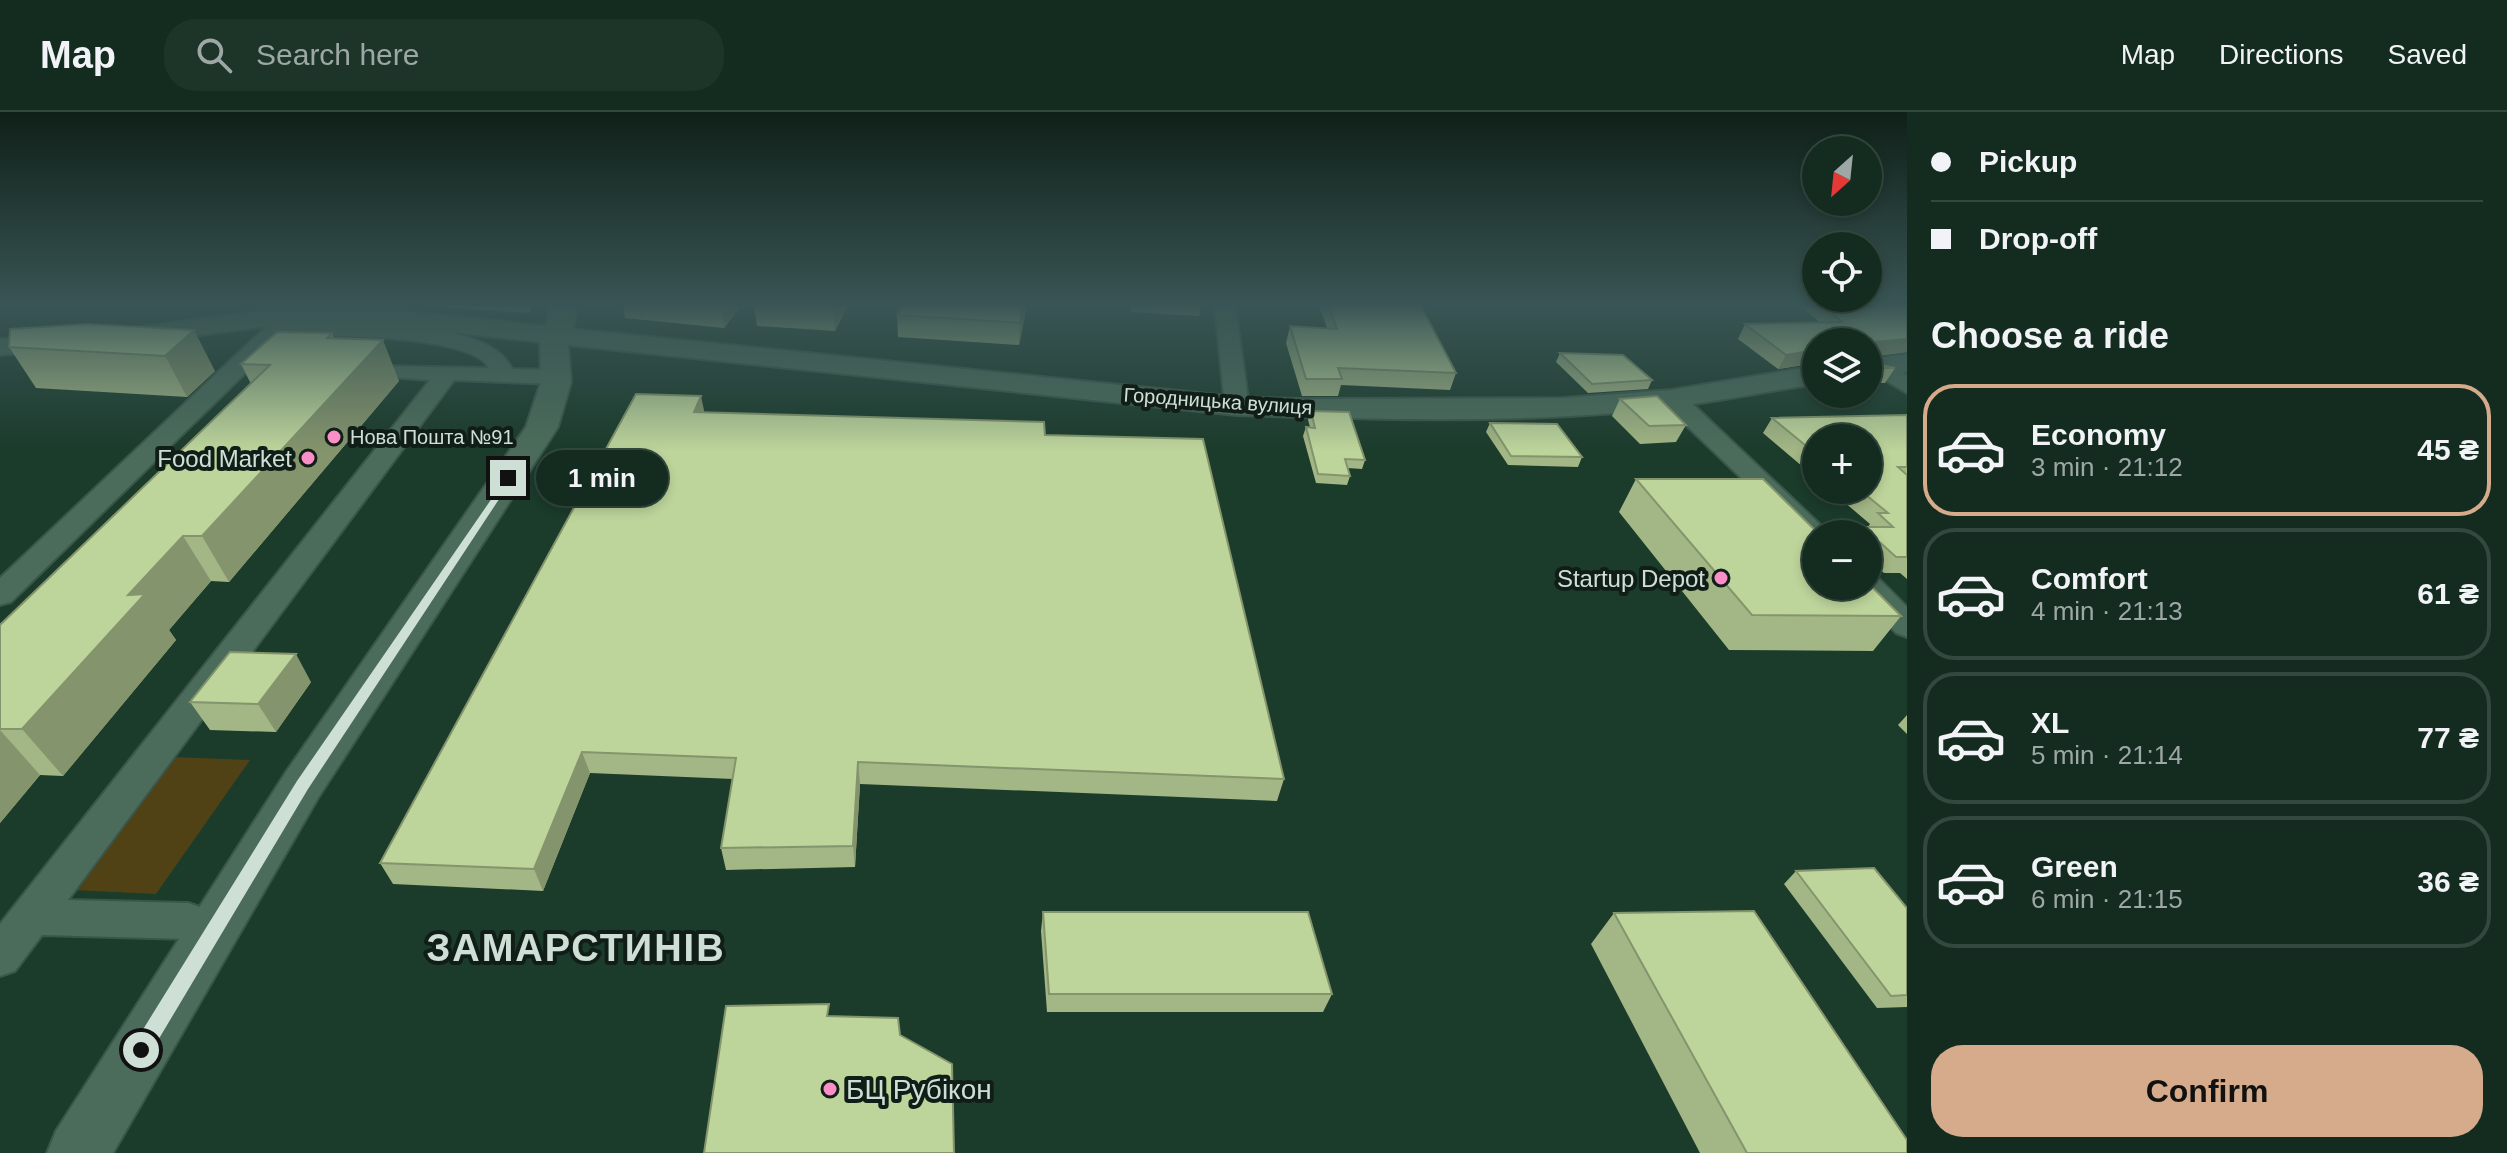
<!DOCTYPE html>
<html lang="en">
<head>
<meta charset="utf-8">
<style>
	body { margin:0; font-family:Helvetica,sans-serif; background:#1d3429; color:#f1f3f6; height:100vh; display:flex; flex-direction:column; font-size:30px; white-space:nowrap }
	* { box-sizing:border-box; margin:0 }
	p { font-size:26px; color:#9da7a5 }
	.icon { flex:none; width:44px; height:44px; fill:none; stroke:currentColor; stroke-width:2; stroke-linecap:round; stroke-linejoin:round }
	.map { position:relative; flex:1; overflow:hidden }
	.side { display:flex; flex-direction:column; background:#142c20; width:600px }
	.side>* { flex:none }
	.hud { display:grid; align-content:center; height:176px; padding:0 24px; background:#142c20 }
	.needle { width:52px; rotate:207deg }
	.buttons { position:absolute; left:1802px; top:24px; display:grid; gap:16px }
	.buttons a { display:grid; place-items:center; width:80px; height:80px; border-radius:50%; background:#142c20; box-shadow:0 4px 12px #0003,0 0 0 2px #33483e; font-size:40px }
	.end { position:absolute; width:36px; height:36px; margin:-18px; border:10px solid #cee0d6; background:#111; box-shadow:0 0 0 4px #111 }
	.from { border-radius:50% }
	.bubble { position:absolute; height:56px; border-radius:28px; background:#142c20; box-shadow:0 4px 12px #0003,0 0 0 2px #33483e; font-size:26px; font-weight:700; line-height:56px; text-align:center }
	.hud b { display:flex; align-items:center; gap:28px; height:76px; font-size:30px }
	.hud b+b { border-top:2px solid #33483e }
	.hud i { width:20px; height:20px; background:#f1f3f6 }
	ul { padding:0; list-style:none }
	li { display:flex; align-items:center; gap:24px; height:132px; margin:0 16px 12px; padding:0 8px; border:4px solid #33483e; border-radius:32px }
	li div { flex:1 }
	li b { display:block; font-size:30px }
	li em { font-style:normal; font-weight:700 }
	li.on { border-color:#d6ab8b }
	li>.icon { width:72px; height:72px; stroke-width:1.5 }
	h2 { padding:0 24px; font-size:36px; line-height:96px }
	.cta { display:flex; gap:16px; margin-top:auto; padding:16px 24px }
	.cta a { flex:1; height:92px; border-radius:32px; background:#d6ab8b; color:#111; font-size:32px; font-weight:700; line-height:92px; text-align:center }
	header { display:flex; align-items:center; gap:48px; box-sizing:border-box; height:112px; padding:0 40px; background:#142c20; border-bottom:2px solid #33483e }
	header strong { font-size:38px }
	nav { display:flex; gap:44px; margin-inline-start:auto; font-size:28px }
	.search { width:560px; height:72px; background:#1d3429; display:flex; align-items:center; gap:20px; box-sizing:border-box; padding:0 28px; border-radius:32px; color:#9da7a5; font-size:30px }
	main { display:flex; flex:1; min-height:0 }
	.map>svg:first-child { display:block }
</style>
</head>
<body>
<header>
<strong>Map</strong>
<div class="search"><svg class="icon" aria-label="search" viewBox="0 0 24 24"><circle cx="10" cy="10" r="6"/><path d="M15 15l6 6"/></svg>Search here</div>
<nav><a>Map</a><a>Directions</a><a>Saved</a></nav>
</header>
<main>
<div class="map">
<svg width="1907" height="1041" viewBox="0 0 1907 1041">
	<rect width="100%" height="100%" fill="#1b3b2b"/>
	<path fill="#504215" d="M172,645L250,648L156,782L72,778Z"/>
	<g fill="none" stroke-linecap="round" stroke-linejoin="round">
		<defs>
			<path id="minor" d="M1215,194H1235L1249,294L1246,299L1237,301L1225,294Z
				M289,200L300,206L296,211C346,211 489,205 512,257L555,258L567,265L555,272L454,268L68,788L188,791L203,796L209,809L203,822L188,827L42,823L15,859L0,864V812L430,268L375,264L371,259L375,254L489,256C470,221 322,224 283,224L11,490L0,493V466L269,212Z
				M1878,247L1907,263V281L1870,259V249Z
				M1673,280L1682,282L1830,422H1816V431L1806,428L1664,292L1661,287Z
				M1868,464L1879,467L1907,495V525L1896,521L1853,474H1868Z"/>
			<path id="tertiary" d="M551,194H577L573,217L1237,285L1291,287L1563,286L1671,278L1816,254V272C1749,282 1684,296 1616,301C1490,311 1363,307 1237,303L568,233L571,270L558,315L318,686L113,1041H47L56,1019L286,660L526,315L541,270L540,230L408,216L261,215L124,233L114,231L110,225L114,219L124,217L261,199L408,200L546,214Z
				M65,223L75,225L79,231L75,237L0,243V227Z
				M1907,242V260L1868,265V247Z"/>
		</defs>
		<use href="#minor" stroke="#3a564a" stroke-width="4"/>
		<use href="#tertiary" stroke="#3a564a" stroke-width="4"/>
		<use href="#minor" fill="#4b6c5a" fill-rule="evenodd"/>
		<use href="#tertiary" fill="#4b6c5a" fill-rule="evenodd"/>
	</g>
	<path fill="#a3b685" d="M427,194H532L530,201Z
		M623,194H741L724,216L625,206Z
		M754,194H848L835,219L757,214Z
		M901,194H1027L1019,233L898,225L897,203Z
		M1131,194H1201L1199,204L1131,200Z
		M1319,194H1421L1456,261L1450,278L1341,273L1338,284H1302L1286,231L1290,214L1327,216Z
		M1801,194H1907V240L1875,244L1876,252L1895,256L1885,271H1868V230H1816V251L1778,257L1738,227L1745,212L1819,210Z
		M88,212L215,259L187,285L36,276L9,235Z
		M332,221L334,226L399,269L229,470L211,469L169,518L176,528L63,664L40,663L0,711V513L251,272L241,252Z
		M1560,241L1652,268L1648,277L1588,281L1556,250Z
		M1620,287L1686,313L1676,330L1640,332L1612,304Z
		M1907,293V467L1900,461H1884L1868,447V422H1858L1863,415H1868L1870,412L1830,378H1868L1816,326V366L1763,321L1772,306L1907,303Z
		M1311,299L1365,348L1362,357L1347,356L1350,364L1347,373L1316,371L1303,324L1306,315H1310L1308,308Z
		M704,301L1045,323L1284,667L1277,689L860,672L855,755L726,758L721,736L733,667L590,661L543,779L393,772L380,751Z
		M1490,311L1582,345L1578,355L1508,353L1486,320Z
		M1636,367L1901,504L1873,539L1729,538L1619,400Z
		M311,570L276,620L210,618L190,590Z
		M1907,603V622L1898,613Z
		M1796,759L1907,796V895L1877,896L1784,772Z
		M1043,800L1332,882L1323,900H1047L1041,819Z
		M1614,801L1907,1041H1700L1591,832Z"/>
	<path fill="#84946c" d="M721,194H741L724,216Z
		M835,194H848L835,219L833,197Z
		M1023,194H1027L1019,233L1020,211Z
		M194,218L215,259L187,285L165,244Z
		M1907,227V240L1868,245L1875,230Z
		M383,228L399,269L229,470L202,424Z
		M1816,238V251L1778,257L1786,243Z
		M701,284L705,303L694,300Z
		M183,424L211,469L169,518L176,528L63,664L22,617L128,483Z
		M296,542L311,570L276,620L258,592Z
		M0,618L40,663L0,711Z
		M582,640L590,661L543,779L534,757Z
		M858,650L860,672L855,755L853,734Z"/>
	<path fill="#bdd49b" stroke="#84946c" stroke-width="2" d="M782,194H835L833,197Z
		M901,194H1023L1020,211L897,203Z
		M1329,194H1421L1456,261L1338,256L1342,267H1306L1290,214L1337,217Z
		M1824,194H1907V227L1875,230L1876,252L1895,256H1868V230H1816V238L1786,243L1745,212L1842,210Z
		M88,212L194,218L165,244L9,235L10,217Z
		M277,220L332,221L327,226L383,228L202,424H183L128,483L145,482L22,617H0V513L270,253L241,252Z
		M1560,241L1623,243L1652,268L1592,272Z
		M636,282L701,284L694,300L1044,310L1045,323L1203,327L1284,667L858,650L853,734L721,736L736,646L582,640L534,757L380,751Z
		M1657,284L1686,313L1649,314L1620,287Z
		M1311,299L1349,300L1365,348L1345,347L1350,364L1318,362L1306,315L1315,316Z
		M1907,303V355H1898L1907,363V445H1896L1863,415H1893L1878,401H1888L1860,378H1868V326H1816V342L1772,306Z
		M1490,311L1557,312L1582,345L1511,344Z
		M1636,367H1763L1819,422H1816V474H1868V471L1901,504L1752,503Z
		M230,540L296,542L258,592L190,590Z
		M1874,756L1907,796V883L1891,884L1796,759Z
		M1754,799L1907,1028V1041H1747L1614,801Z
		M1043,800H1308L1332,882H1049Z
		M829,892L827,904L898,906L900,923L952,952L954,1041H704L726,894Z"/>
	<linearGradient id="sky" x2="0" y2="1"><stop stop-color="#0f2018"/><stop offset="0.57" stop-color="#395555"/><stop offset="1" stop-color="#395555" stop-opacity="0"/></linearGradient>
	<rect width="1907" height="339" fill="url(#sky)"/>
	<path fill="#cee0d6" d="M508,363L513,366L308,677L148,945H134V932L297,669Z"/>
	<g fill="#fa8fc7" stroke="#111e17" stroke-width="3">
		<circle cx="334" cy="325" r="8"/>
		<circle cx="308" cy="346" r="8"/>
		<circle cx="1721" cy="466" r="8"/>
		<circle cx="830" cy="977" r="8"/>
	</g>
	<g text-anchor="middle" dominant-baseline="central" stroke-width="8" stroke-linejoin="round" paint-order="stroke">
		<g font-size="20" fill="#cee0d6" stroke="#111e17">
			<text transform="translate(1218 289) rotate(4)">Городницька вулиця</text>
		</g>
		<g font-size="20" fill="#cee0d6" stroke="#111e17" text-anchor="start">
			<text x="350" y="325">Нова Пошта №91</text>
		</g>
		<g font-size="24" fill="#cee0d6" stroke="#111e17" text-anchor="end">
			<text x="292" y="346">Food Market</text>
			<text x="1705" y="466">Startup Depot</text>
		</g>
		<g font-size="28" fill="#cee0d6" stroke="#111e17" text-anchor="start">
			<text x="846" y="977">БЦ Рубікон</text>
		</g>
		<g font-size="38" font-weight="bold" letter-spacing="2" fill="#cee0d6" stroke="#111e17">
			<text x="576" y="836">ЗАМАРСТИНІВ</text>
		</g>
	</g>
</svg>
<div class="buttons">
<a><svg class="needle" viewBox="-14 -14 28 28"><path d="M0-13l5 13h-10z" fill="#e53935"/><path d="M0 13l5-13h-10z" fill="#9da7a5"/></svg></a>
<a><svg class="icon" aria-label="locate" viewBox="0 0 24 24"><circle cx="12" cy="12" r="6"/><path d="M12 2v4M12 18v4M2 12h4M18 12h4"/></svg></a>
<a><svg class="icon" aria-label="layers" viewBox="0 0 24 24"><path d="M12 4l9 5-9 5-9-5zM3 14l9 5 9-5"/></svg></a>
<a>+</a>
<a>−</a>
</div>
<i class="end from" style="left:141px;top:938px"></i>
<i class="end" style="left:508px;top:366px"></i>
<div class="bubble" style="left:536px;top:338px;width:132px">1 min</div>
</div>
<section class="side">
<div class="hud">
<b><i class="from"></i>Pickup</b>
<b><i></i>Drop-off</b>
</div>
<h2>Choose a ride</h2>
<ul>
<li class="on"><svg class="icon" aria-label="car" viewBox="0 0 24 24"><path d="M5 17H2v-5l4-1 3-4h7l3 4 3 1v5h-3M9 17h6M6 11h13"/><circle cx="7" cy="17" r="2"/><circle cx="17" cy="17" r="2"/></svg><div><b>Economy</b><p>3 min · 21:12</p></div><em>45 ₴</em></li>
<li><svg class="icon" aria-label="car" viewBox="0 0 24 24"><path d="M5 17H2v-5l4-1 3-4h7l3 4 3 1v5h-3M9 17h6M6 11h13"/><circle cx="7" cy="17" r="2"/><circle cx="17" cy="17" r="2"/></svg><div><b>Comfort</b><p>4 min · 21:13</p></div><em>61 ₴</em></li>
<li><svg class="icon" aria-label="car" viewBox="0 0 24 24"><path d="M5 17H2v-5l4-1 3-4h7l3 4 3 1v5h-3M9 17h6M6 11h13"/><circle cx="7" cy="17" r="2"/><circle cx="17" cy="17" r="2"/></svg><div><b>XL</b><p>5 min · 21:14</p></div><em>77 ₴</em></li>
<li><svg class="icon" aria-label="car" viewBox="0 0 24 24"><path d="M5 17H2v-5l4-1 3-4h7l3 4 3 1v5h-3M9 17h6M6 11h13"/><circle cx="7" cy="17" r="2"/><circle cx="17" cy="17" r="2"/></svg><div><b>Green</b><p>6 min · 21:15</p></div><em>36 ₴</em></li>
</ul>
<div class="cta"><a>Confirm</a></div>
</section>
</main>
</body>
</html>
